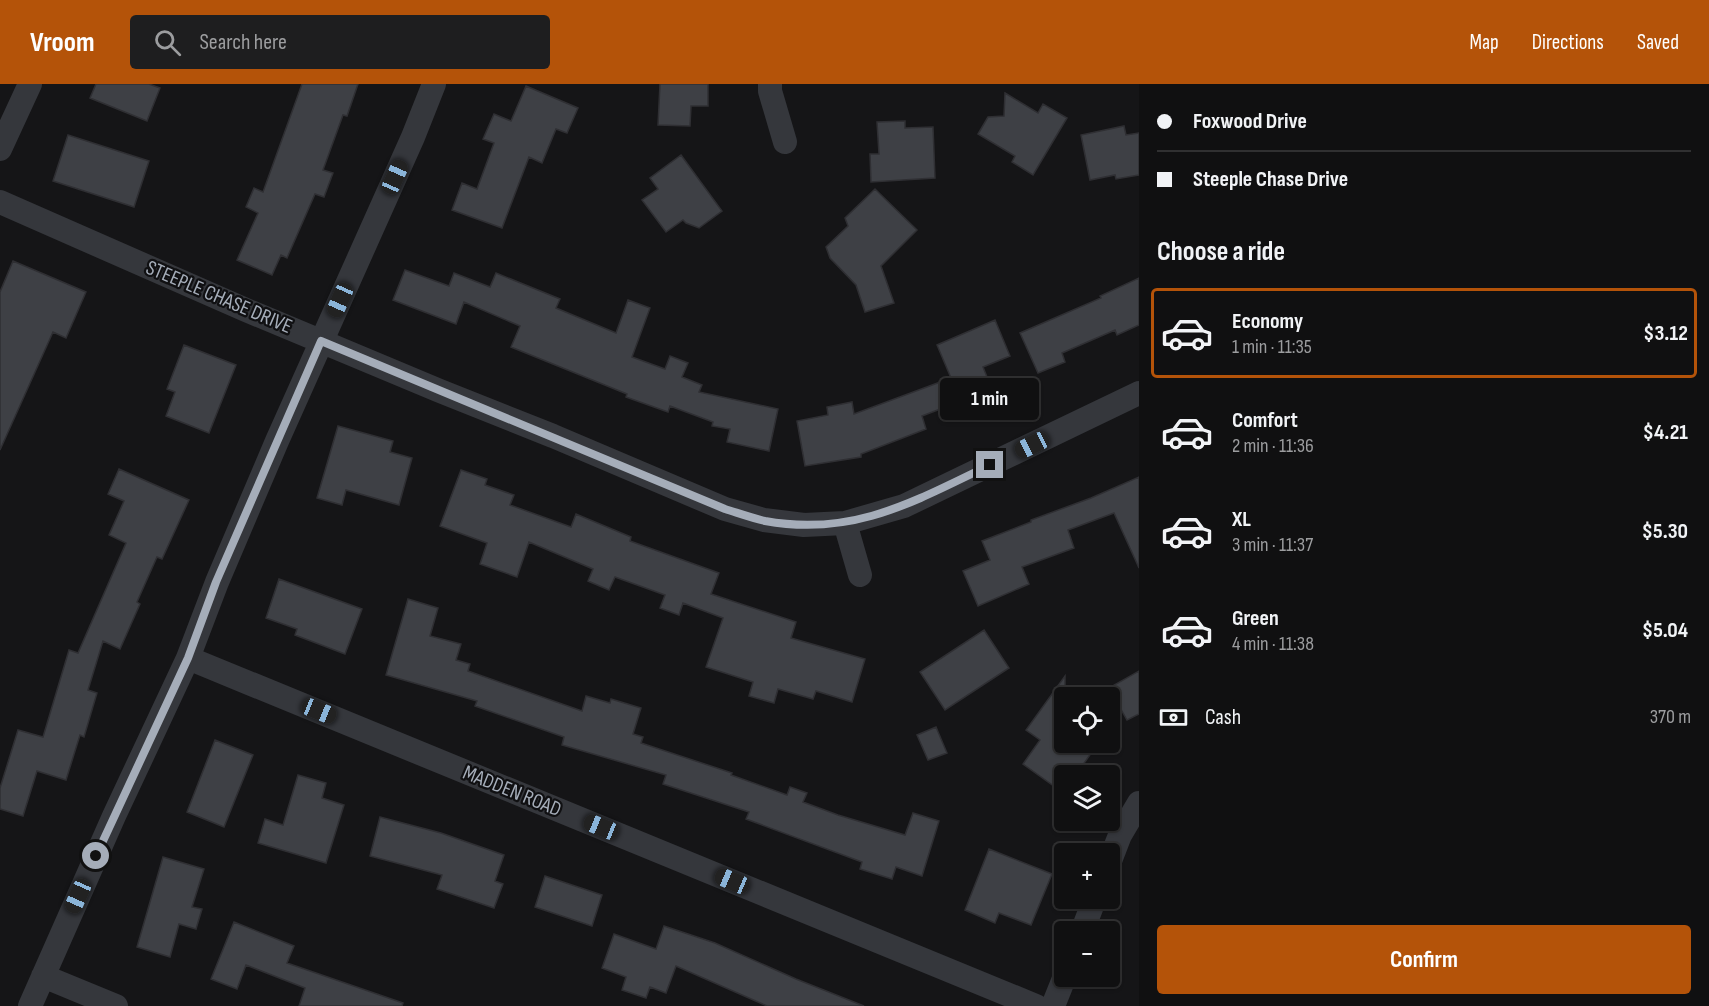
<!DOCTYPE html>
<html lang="en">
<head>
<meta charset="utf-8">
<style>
	body { margin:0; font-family:"Sofia Sans Condensed",sans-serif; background:#1e1e1f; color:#f1f3f6; height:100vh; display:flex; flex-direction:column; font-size:22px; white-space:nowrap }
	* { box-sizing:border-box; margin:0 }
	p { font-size:20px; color:#9c9d9f }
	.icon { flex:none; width:33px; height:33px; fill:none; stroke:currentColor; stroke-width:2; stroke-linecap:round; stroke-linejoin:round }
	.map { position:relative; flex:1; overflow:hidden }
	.sheet { display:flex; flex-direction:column; background:#101011; width:570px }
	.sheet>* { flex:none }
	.guide { display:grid; align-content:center; height:132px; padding:0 18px; background:#101011 }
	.buttons { position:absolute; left:1054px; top:603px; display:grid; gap:12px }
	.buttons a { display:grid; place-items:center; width:66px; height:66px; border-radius:6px; background:#101011; box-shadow:0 2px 4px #0004,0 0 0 2px #303031; font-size:30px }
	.end { position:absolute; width:27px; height:27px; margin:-14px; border:8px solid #a5adb9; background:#111; box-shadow:0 0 0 3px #111 }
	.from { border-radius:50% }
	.bubble { position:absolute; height:42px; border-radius:6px; background:#101011; box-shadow:0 2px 4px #0004,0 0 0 2px #303031; font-size:20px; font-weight:700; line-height:42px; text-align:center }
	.car { position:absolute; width:18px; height:36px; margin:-18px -9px; border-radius:8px; box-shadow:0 0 4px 2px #0007; background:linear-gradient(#222 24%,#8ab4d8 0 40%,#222 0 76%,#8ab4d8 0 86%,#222 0) }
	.guide b { display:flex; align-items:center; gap:21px; height:57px; font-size:22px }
	.guide b+b { border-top:2px solid #303031 }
	.guide i { width:15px; height:15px; background:#f1f3f6 }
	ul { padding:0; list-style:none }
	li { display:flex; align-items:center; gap:18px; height:90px; margin:0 12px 9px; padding:0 6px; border:3px solid transparent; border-radius:6px }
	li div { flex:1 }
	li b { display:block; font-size:22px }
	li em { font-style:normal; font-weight:700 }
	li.selected { border-color:#b45309 }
	li>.icon { width:54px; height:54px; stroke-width:1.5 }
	h2 { padding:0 18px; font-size:27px; line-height:72px }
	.pay { display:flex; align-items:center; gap:15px; height:66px; padding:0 18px; font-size:22px }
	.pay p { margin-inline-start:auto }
	.action { display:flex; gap:12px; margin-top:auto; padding:12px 18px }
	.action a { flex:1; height:69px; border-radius:6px; background:#b45309; color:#fff; font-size:24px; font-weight:700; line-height:69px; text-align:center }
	header { display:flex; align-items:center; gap:36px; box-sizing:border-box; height:84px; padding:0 30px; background:#b45309; color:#fff }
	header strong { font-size:28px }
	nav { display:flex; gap:33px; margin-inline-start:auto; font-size:21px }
	.search { width:420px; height:54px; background:#1e1e1f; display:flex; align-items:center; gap:15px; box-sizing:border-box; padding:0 21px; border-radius:6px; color:#9c9d9f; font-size:22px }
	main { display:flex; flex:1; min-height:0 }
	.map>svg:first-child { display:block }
</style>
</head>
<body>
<header>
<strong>Vroom</strong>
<div class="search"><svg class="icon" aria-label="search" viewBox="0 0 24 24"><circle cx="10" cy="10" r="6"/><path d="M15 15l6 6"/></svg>Search here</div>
<nav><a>Map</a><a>Directions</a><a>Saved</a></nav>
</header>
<main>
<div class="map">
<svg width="1139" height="922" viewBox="0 0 1139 922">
	<rect width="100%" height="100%" fill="#151517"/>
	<path fill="#3e4045" stroke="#2f2f33" stroke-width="1.5" d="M96,0H149L160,4L147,37L90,14Z
		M302,0H358L347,32L343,31L323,86L333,89L324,113L315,110L287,174L281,171L272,191L237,176L258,129L246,123L254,104L263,108Z
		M660,0H708V22H691L690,42L658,41Z
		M526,2L578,24L567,49L556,45L542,79L529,73L502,144L452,126L462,99L477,105L494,59L483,55L494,30L511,37Z
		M1005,9L1038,29L1043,20L1067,34L1033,91L1012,78L1015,72L978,50L988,33L1004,32Z
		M905,37V44L933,43L935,94L871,98L870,70H879L877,38Z
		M1124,42L1126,51L1139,49V91L1116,95L1115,91L1090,96L1081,51Z
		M68,51L149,77L134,123L53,97Z
		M681,71L722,127L699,144L686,139L683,136L666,148L642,116L658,105L650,94Z
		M875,105L917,146L881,182L894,219L865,228L856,201L830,174L826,163L848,142L845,134Z
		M13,177L86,208L66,254L53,248L0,366V208Z
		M405,186L449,202L454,189L490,203L496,189L560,215L556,224L616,249L628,216L650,224L632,273L665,285L670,272L688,279L682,293L702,301L699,308L778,325L769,367L727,358L730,345L712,342L713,338L670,322L668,328L626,313L627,310L511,263L520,242L464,218L456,240L393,216Z
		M1139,194V241L1117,251L1115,246L1062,269L1065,278L1038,289L1020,249L1101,214L1100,212Z
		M995,236L1010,272L983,283L995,313L964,326L961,317L922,332L926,345L861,370V373L805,382L797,337L828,331L827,323L852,318L854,330L951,294L937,261Z
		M184,261L236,281L209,349L166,332L175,308L167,305Z
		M338,342L393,357L390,368L412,374L399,421L346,406L342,421L317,414Z
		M119,385L189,416L162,475L157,473L137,518L140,520L120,565L103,557L88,606L97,609L84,653L80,651L66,696L37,687L23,732L0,725V704L18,646L43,653L69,566L78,569L126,459L109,451L124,417L108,410Z
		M461,386L487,395L485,401L514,411L510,421L571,443L576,430L631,453L630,457L719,489L711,510L796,538L791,554L865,575L852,618L816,607L813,615L778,605L774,619L749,612L753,598L706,583L723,534L683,519L679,531L660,524L665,511L615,493L609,506L588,497L593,485L529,458L517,493L480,480L487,459L440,442Z
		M1139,393V484L1114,429L1068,446L1074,464L1022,483L1029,500L978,522L963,487L990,476L982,457L1031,438V436L1091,414Z
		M279,495L362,525L345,570L295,551L297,545L266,534Z
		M408,515L438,524L430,552L461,560L456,576L470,580L468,587L582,627L586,612L610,619L611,615L641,624L633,650L643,653L641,659L732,689L731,691L787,711L790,703L807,709L803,718L838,731L905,751L913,729L939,737L922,792L896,783L892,795L860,785L862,778L746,735L749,728L663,700L666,691L562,661L564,653L475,622L477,617L386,591Z
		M984,546L1009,584L945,626L920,588Z
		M1139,587V630L1127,636L1109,604Z
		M1065,592V658H1099L1075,692H1065V710L1023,680L1040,656L1026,646Z
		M936,643L947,669L928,676L917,651Z
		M215,656L253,671L224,743L187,728Z
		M298,691L326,699L322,714L344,721L326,779L258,759L265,735L283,741Z
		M380,733L441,749L504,771L495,797L503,800L494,824L437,805L442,791L370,772Z
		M989,765L1052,790L1031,841L999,829L995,839L965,826Z
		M163,773L204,785L192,823L202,825L196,845L179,840L170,873L137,863Z
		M545,792L602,811L592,842L535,823Z
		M234,838L294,862L287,879L403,919L402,922H299L305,904L246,881L237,905L211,895Z
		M664,842L715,859L796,895L864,922H767L676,882L666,909L650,903L646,914L622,906L626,893L602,884L614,850L656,865Z"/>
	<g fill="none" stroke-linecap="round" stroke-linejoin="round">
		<path stroke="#35373c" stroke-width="24" d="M770,0V7L785,58
			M0,65L30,0
			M0,118L246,226L440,307L553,352L725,425L764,436L804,441L845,439L904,422L1139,309
			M845,439L860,491
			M188,574L1036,922
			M1110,777L1120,751L1139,719
			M1082,848L1095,814
			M43,892L116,922
			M30,922L114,732L188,574L217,498L277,357L413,53L434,0
			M1053,922L1065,892"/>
	</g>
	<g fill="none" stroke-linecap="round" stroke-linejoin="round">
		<path stroke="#a5adb9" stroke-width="8" d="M96,772L188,574L216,498L321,257L725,425C738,429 752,434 765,437C853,453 913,418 990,381"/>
	</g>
	<g text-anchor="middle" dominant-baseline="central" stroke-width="4.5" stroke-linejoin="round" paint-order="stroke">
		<g font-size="21" fill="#a5adb9" stroke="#101012">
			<text transform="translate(219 213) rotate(23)">STEEPLE CHASE DRIVE</text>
			<text transform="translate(512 707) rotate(22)">MADDEN ROAD</text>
		</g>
	</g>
</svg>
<div class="buttons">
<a><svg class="icon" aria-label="locate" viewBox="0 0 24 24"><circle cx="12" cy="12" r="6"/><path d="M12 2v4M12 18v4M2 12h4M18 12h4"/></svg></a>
<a><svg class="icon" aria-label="layers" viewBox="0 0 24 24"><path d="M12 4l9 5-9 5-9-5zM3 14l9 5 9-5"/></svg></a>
<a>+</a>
<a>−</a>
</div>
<i class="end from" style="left:96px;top:772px"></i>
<i class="end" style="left:990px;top:381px"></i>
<div class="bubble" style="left:940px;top:294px;width:99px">1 min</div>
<i class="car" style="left:395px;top:93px;rotate:24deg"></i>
<i class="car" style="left:340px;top:216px;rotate:204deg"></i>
<i class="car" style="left:1032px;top:361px;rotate:244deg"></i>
<i class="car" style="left:319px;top:627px;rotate:112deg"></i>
<i class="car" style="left:601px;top:743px;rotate:292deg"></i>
<i class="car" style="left:732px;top:797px;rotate:293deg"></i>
<i class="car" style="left:78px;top:812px;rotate:204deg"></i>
</div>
<section class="sheet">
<div class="guide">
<b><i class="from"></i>Foxwood Drive</b>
<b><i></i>Steeple Chase Drive</b>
</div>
<h2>Choose a ride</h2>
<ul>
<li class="selected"><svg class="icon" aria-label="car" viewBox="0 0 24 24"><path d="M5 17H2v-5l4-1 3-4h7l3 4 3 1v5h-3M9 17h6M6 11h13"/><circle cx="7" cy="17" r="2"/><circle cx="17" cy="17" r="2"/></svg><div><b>Economy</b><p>1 min · 11:35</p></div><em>$3.12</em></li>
<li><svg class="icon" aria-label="car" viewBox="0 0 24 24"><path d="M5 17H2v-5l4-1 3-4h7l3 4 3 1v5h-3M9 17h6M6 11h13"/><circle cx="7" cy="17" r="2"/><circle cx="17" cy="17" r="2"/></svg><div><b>Comfort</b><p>2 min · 11:36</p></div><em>$4.21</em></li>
<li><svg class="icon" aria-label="car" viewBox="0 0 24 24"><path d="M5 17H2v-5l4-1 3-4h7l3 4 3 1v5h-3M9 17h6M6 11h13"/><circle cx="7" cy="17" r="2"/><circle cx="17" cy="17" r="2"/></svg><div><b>XL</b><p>3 min · 11:37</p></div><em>$5.30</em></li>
<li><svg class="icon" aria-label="car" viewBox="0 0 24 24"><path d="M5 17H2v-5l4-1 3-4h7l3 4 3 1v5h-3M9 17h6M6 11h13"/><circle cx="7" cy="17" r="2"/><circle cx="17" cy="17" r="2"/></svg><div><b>Green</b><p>4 min · 11:38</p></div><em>$5.04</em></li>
</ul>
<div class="pay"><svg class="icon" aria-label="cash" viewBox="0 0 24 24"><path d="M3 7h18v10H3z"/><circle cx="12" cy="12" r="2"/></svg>Cash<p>370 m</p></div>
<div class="action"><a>Confirm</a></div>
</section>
</main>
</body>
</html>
